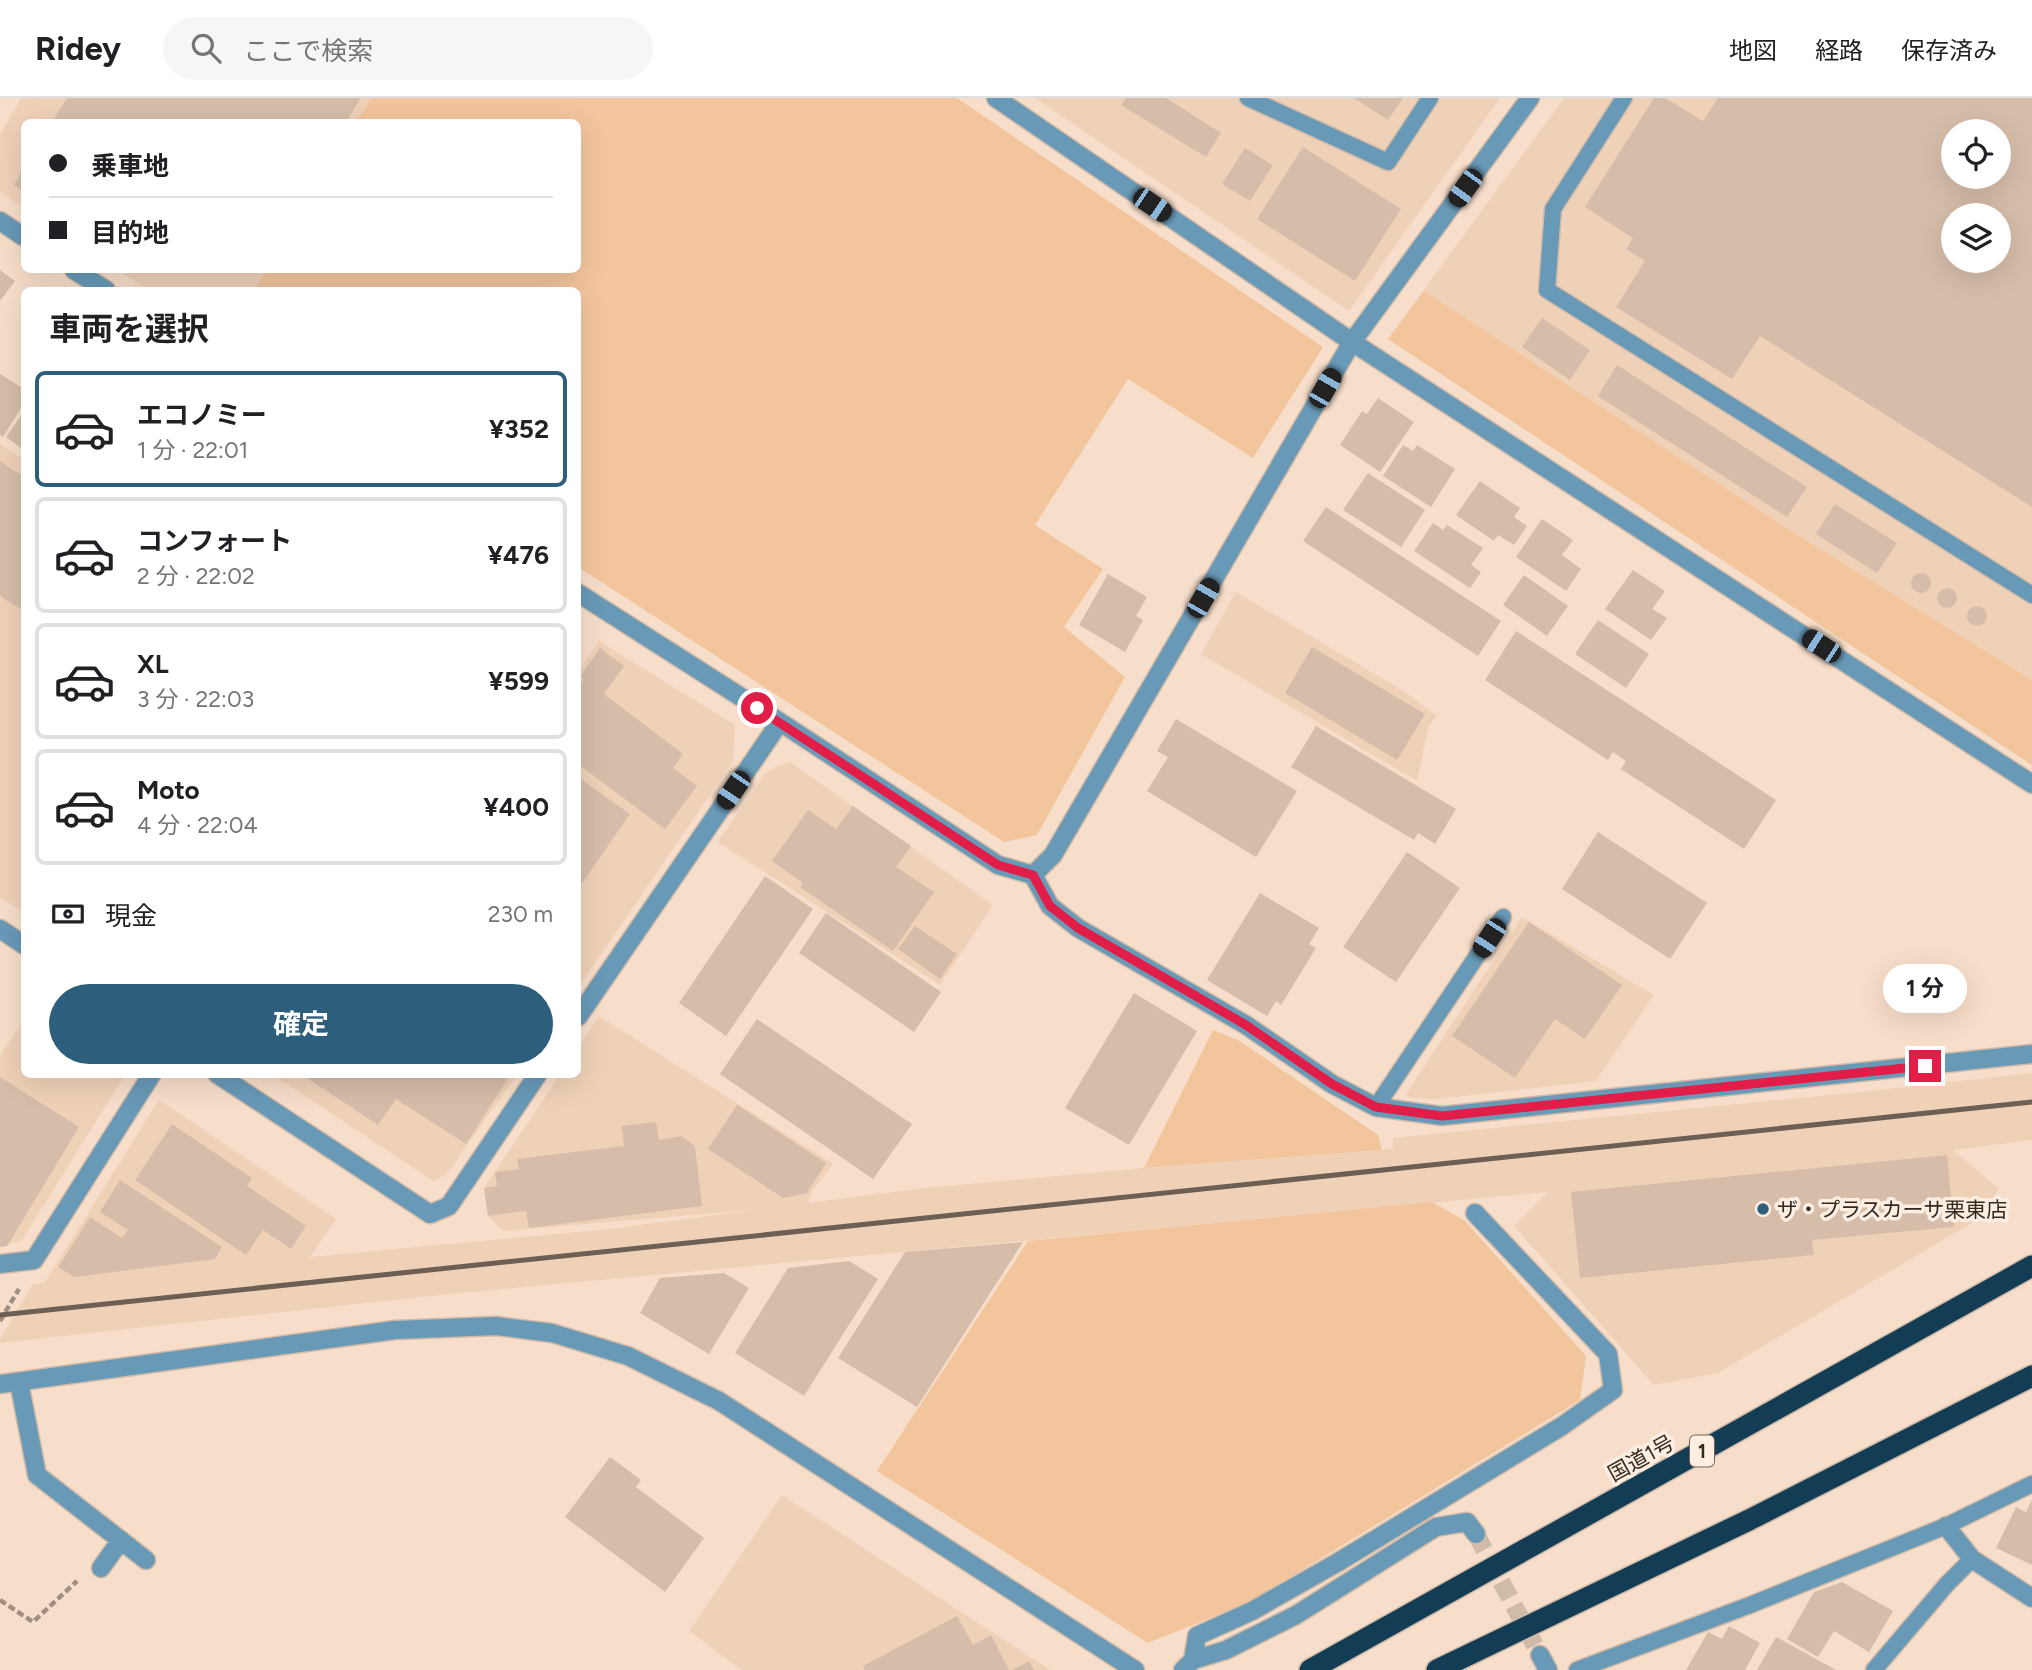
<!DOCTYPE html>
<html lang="ja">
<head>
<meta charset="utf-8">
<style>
	body { margin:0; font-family:Figtree,"Noto Sans JP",sans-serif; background:#f6f6f6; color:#202124; height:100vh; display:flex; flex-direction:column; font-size:26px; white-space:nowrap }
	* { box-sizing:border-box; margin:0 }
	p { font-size:23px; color:#757577 }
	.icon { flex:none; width:38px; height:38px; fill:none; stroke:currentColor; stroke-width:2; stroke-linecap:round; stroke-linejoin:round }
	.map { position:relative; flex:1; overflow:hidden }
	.sheet { position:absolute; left:21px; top:189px; width:560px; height:791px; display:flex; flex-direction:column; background:#fff; border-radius:10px; box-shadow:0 7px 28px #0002 }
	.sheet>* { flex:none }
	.guide { position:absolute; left:21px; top:21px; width:560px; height:154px; border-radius:10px; box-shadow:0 7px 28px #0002; display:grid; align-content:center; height:154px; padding:0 28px; background:#fff }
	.buttons { position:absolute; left:1941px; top:21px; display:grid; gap:14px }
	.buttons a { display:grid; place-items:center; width:70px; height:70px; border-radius:50%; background:#fff; box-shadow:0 7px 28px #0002; font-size:35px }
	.end { position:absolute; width:32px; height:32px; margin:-16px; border:9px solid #e11d48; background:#fff; box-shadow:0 0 0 4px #fff }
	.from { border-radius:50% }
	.bubble { position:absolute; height:49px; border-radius:24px; background:#fff; box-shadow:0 7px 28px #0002; font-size:23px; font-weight:700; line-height:49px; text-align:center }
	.car { position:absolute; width:21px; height:42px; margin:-21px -10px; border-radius:9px; box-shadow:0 0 5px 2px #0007; background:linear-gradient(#222 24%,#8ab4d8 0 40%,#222 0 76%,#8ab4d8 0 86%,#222 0) }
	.guide b { display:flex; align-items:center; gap:24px; height:66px; font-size:26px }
	.guide b+b { border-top:2px solid #e0e0e0 }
	.guide i { width:18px; height:18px; background:#202124 }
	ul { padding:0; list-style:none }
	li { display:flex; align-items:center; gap:21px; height:116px; margin:0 14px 10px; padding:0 14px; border:4px solid #e0e0e0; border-radius:10px }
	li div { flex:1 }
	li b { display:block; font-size:26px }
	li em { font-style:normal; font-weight:700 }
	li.current { border-color:#2d5f7c }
	li>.icon { width:63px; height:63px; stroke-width:1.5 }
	h2 { padding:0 28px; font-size:32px; line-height:84px }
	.pay { display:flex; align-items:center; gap:18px; height:77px; padding:0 28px; font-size:26px }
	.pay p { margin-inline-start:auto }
	.button { display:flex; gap:14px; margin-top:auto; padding:14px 28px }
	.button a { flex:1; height:80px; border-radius:42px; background:#2d5f7c; color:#fff; font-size:28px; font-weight:700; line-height:80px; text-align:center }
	header { display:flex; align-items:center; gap:42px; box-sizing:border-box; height:98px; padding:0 35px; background:#fff; border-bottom:2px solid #e0e0e0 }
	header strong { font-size:33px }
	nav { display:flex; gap:38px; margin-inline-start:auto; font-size:24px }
	.search { width:490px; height:63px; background:#f6f6f6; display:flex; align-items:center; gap:18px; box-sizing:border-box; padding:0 24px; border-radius:38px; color:#757577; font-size:26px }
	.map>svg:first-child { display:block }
</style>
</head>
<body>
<header>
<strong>Ridey</strong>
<div class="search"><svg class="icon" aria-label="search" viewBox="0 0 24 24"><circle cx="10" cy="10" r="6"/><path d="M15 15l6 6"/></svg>ここで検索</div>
<nav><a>地図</a><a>経路</a><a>保存済み</a></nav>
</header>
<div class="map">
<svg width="2032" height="1572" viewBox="0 0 2032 1572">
	<rect width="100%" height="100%" fill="#f7deca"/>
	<path fill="#efd1b8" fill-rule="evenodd" d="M21,0H371L356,24H24V110L0,94V37Z
		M1035,0H1500L1349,213Z
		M1564,0H2032V667L1388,241ZM1953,33H1998V79H1953ZM1953,117H1998V163H1953Z
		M117,172H267L254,192H149Z
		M0,346L24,362V815L0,799Z
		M1236,494L1402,592L1437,618L1429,627L1417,683L1201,556Z
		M599,543L735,627L733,663L578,890V574Z
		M790,664L993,807L940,887L718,744L765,675L775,669Z
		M1522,819L1654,897L1596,983L1437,1001L1412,1000L1406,996Z
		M599,918L833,1066L812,1093L808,1105L924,1090L1144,1070L1382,1052L1393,1050V1040L1869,993L2032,975V1042L1953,1052L1999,1091L1977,1122L1718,1275L1654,1287L1514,1128L1548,1094L450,1196L0,1245V1241L33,1186L44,1185L159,1002L336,1121L310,1159L609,1131L754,1112L503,1133L488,1118L484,1090L560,977L578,976V950Z
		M24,922V976L125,977L22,1142L0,1149V958Z
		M273,977H517L446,1077L433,1083Z
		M782,1397L1050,1572H742L689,1533Z"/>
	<path fill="#f3c59d" d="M371,0H957L1323,249L1253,360L1128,281L1035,427L1103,471L1064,529L1125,579L1037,737L1004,744L578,469V192H254L267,172H578V24H356Z
		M1424,193L1794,435L2032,582V667L1388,241Z
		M1213,932L1238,942L1378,1037L1382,1052L1144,1070Z
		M1432,1104L1465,1123L1586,1258L1580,1302L1248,1505L1148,1545L877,1373L1028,1143Z"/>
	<path fill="#d5bda9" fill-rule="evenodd" d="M67,0H361L346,24H52Z
		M1126,0H1166L1221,35L1206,59L1121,7Z
		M1354,0H1403L1388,22Z
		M1654,0H1665L1703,23L1718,0H2032V409L1760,238L1732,281L1616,209L1645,163L1626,151L1633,140L1585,109ZM1953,33H1998V79H1953ZM1953,117H1998V163H1953Z
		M1303,49L1401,111L1355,183L1257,121Z
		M1245,50L1273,67L1250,103L1222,86Z
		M24,69V93L14,87Z
		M0,172L15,183L0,203Z
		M1542,220L1590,252L1570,282L1522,249Z
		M1617,267L1807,389L1787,419L1598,298Z
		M0,276L24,291V305L3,339L0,337Z
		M1378,300L1414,324L1380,374L1340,347L1362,313L1367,316Z
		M22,316L24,317V352L6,339Z
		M1403,347L1413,353L1417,347L1455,371L1431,409L1383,378Z
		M0,363L24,379V513L0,498Z
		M1368,375L1425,412L1401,449L1343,412Z
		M1480,383L1520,410L1514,419L1527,428L1514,447L1498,437L1494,443L1456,417Z
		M1835,406L1897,445L1877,475L1816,436Z
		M1326,409L1501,523L1478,558L1303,443Z
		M1542,421L1573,442L1562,457L1581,471L1566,493L1516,459Z
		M1433,425L1443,432L1447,427L1483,450L1471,467L1481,474L1470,490L1414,453Z
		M1633,472L1665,493L1652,511L1667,520L1651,542L1605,511Z
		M1911 485a10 10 0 1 1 20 0a10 10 0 1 1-20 0Z
		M1108,476L1147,499L1136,518L1143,522L1125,554L1079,527Z
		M1524,477L1568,508L1547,538L1503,507Z
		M1937 500a10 10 0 1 1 20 0a10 10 0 1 1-20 0Z
		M1967 518a10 10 0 1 1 20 0a10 10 0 1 1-20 0Z
		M1598,522L1649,556L1626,590L1575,556Z
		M1516,533L1776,702L1744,751L1621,671L1626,663L1613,654L1608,662L1485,582Z
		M1312,549L1425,616L1397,662L1285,595Z
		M600,550L624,568L604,596L683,656L673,670L697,688L665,731L578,666V589L584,581L580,579Z
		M1176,621L1297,693L1256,759L1147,693L1168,659L1157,653Z
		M1316,628L1456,711L1435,746L1418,735L1414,742L1291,669Z
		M578,679L630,716L578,791Z
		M853,708L911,748L896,769L934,794L893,853L800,789L803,785L772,763L808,712L836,731Z
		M1598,734L1707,805L1670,861L1562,791Z
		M1407,754L1460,790L1396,884L1343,849Z
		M765,778L813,811L726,938L679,905Z
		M1260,795L1319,830L1309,846L1316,850L1281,907L1276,903L1267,918L1207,882Z
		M826,815L941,894L914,934L799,855Z
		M1529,824L1622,887L1585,941L1555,921L1515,980L1452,938Z
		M915,828L957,856L940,881L898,851Z
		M1134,895L1197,933L1129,1047L1065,1010Z
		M757,921L912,1026L873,1081L720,976Z
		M301,976H511L466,1046L396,1001L378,1027Z
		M0,979L79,1029L7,1148L0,1149Z
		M737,1007L826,1065L807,1095L783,1100L708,1051Z
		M656,1024L659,1042L681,1038L695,1048L702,1108L529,1130L526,1113L488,1118L484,1090L497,1088L495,1074L519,1071L517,1061L624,1048L622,1028Z
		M172,1026L252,1080L247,1088L306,1128L291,1151L263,1132L246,1157L135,1082Z
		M1947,1057L1954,1129L1812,1142L1814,1157L1580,1180L1571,1094Z
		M120,1082L222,1149L215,1161L74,1179L58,1169L90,1119L122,1140L128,1132L100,1114Z
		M1023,1144L917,1309L838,1260L905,1154Z
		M849,1163L878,1181L804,1298L735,1255L788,1170Z
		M724,1175L749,1190L709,1256L640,1215L660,1180Z
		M610,1359L641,1382L636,1389L704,1440L665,1494L565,1419Z
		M2032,1402V1467L1996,1450L2016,1409L2026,1414Z
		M1842,1484L1893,1513L1869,1554L1834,1533L1818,1559L1787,1541L1814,1494Z
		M957,1518L973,1547L991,1537L1009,1572H865L863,1568Z
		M1729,1528L1760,1545L1745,1572H1686L1708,1534L1722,1541Z
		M1776,1539L1836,1572H1757Z
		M1029,1563L1034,1572H1012Z"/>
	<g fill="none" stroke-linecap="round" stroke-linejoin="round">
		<path stroke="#d0baa8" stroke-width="18" stroke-dasharray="18 9" stroke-linecap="butt" d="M1476,1436L1540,1557"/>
		<defs>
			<path id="lane" d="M1248,0L1388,64L1430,0
				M1624,0L1553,111L1547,192L2032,497
				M1376,1009L1503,819
				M1577,1572L1750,1507L1946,1428L2032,1386
				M1874,1572L1947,1486L1972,1461"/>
			<path id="street" d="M996,0L1352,244L2032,686
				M0,123L24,139
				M74,172L106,192
				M578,495L780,624L998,767L1033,777L1053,757L1352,244L1530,0
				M1033,777L1050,808L1078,830L1246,927L1332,986L1376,1009L1442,1018L2032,956
				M0,831L24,847
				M578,919L780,624
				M217,976L430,1116L449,1108L538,976
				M0,1166L34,1162L152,976
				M19,1284L37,1377L146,1462
				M0,1286L395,1232L496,1228L552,1235L628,1258L719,1303L1135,1572
				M1946,1428L1972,1461L2032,1500
				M101,1470L121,1442
				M1540,1557L1548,1572
				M1193,1562L1197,1538L1252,1513L1340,1463L1562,1328L1613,1292L1608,1256L1475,1115
				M1183,1572L1193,1562L1226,1552L1296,1517L1436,1429L1467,1424L1476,1436"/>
			<path id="highway" d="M1310,1572L2032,1168
				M1437,1572L1749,1422L2032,1278"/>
		</defs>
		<use href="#lane" stroke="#d0baa8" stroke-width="19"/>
		<use href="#street" stroke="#d0baa8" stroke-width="21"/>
		<use href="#highway" stroke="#d0baa8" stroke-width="24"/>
		<path stroke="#a18e80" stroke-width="4.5" stroke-dasharray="7 3.5" stroke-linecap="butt" d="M0,1223L19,1191
			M0,1502L33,1524L77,1483"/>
		<use href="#lane" stroke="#6899b7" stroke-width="16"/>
		<use href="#street" stroke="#6899b7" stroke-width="18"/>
		<use href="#highway" stroke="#133d55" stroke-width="21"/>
		<path stroke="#6e5f54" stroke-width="5" d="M0,1217L2032,1004"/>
	</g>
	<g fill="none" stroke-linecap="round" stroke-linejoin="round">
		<path stroke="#e11d48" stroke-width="9" d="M757,610L998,767L1033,777L1050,808L1078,830L1246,927L1332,986L1376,1009L1442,1018L1925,968"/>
	</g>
	<circle fill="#2d5f7c" stroke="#fdeee1" stroke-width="2.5" cx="1763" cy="1111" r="7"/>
	<g text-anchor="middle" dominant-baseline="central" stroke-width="7" stroke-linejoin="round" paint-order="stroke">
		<rect fill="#fdeee1" stroke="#70645b" stroke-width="2" x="1690" y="1337.5" width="24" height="31" rx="5"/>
		<g font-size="19" font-weight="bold" fill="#332921">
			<text x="1702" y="1353">1</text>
		</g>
		<g font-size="21" fill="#332921" stroke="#fdeee1" text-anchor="start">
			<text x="1777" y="1111">ザ・プラスカーサ栗東店</text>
		</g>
		<g font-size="21" fill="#332921" stroke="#fdeee1">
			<text transform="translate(1641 1360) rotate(-29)">国道1号</text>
		</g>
	</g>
</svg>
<div class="buttons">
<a><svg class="icon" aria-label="locate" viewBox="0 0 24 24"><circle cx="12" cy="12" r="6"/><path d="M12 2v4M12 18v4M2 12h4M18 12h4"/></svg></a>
<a><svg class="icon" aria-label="layers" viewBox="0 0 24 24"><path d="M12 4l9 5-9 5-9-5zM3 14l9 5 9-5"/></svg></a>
</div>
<i class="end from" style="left:757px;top:610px"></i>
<i class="end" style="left:1925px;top:968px"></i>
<div class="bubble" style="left:1883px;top:866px;width:84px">1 分</div>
<i class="car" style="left:1465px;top:90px;rotate:216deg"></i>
<i class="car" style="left:1152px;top:107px;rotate:124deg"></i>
<i class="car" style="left:1325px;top:290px;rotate:30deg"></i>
<i class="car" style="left:1203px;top:500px;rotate:30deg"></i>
<i class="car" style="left:1821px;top:548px;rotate:303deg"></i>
<i class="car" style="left:733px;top:692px;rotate:214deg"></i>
<i class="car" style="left:1489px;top:840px;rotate:213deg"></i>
<div class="guide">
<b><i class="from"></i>乗車地</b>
<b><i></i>目的地</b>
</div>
<section class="sheet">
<h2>車両を選択</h2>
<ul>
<li class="current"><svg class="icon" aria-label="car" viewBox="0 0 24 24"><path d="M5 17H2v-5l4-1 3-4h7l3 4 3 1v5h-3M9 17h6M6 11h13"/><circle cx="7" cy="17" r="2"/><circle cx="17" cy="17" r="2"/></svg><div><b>エコノミー</b><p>1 分 · 22:01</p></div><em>¥352</em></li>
<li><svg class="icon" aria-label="car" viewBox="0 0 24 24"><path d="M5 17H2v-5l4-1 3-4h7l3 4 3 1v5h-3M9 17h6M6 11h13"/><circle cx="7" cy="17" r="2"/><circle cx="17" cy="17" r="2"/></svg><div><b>コンフォート</b><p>2 分 · 22:02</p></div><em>¥476</em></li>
<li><svg class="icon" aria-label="car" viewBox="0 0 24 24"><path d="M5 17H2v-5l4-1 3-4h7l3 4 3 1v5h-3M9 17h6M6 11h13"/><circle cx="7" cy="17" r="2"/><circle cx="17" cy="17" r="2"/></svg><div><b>XL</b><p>3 分 · 22:03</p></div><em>¥599</em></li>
<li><svg class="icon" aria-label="car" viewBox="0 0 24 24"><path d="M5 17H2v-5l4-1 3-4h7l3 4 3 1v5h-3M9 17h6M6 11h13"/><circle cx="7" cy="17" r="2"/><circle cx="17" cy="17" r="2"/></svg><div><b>Moto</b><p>4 分 · 22:04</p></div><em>¥400</em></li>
</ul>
<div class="pay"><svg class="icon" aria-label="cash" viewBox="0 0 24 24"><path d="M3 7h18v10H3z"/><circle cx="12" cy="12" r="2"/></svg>現金<p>230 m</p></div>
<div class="button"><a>確定</a></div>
</section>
</div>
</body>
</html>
